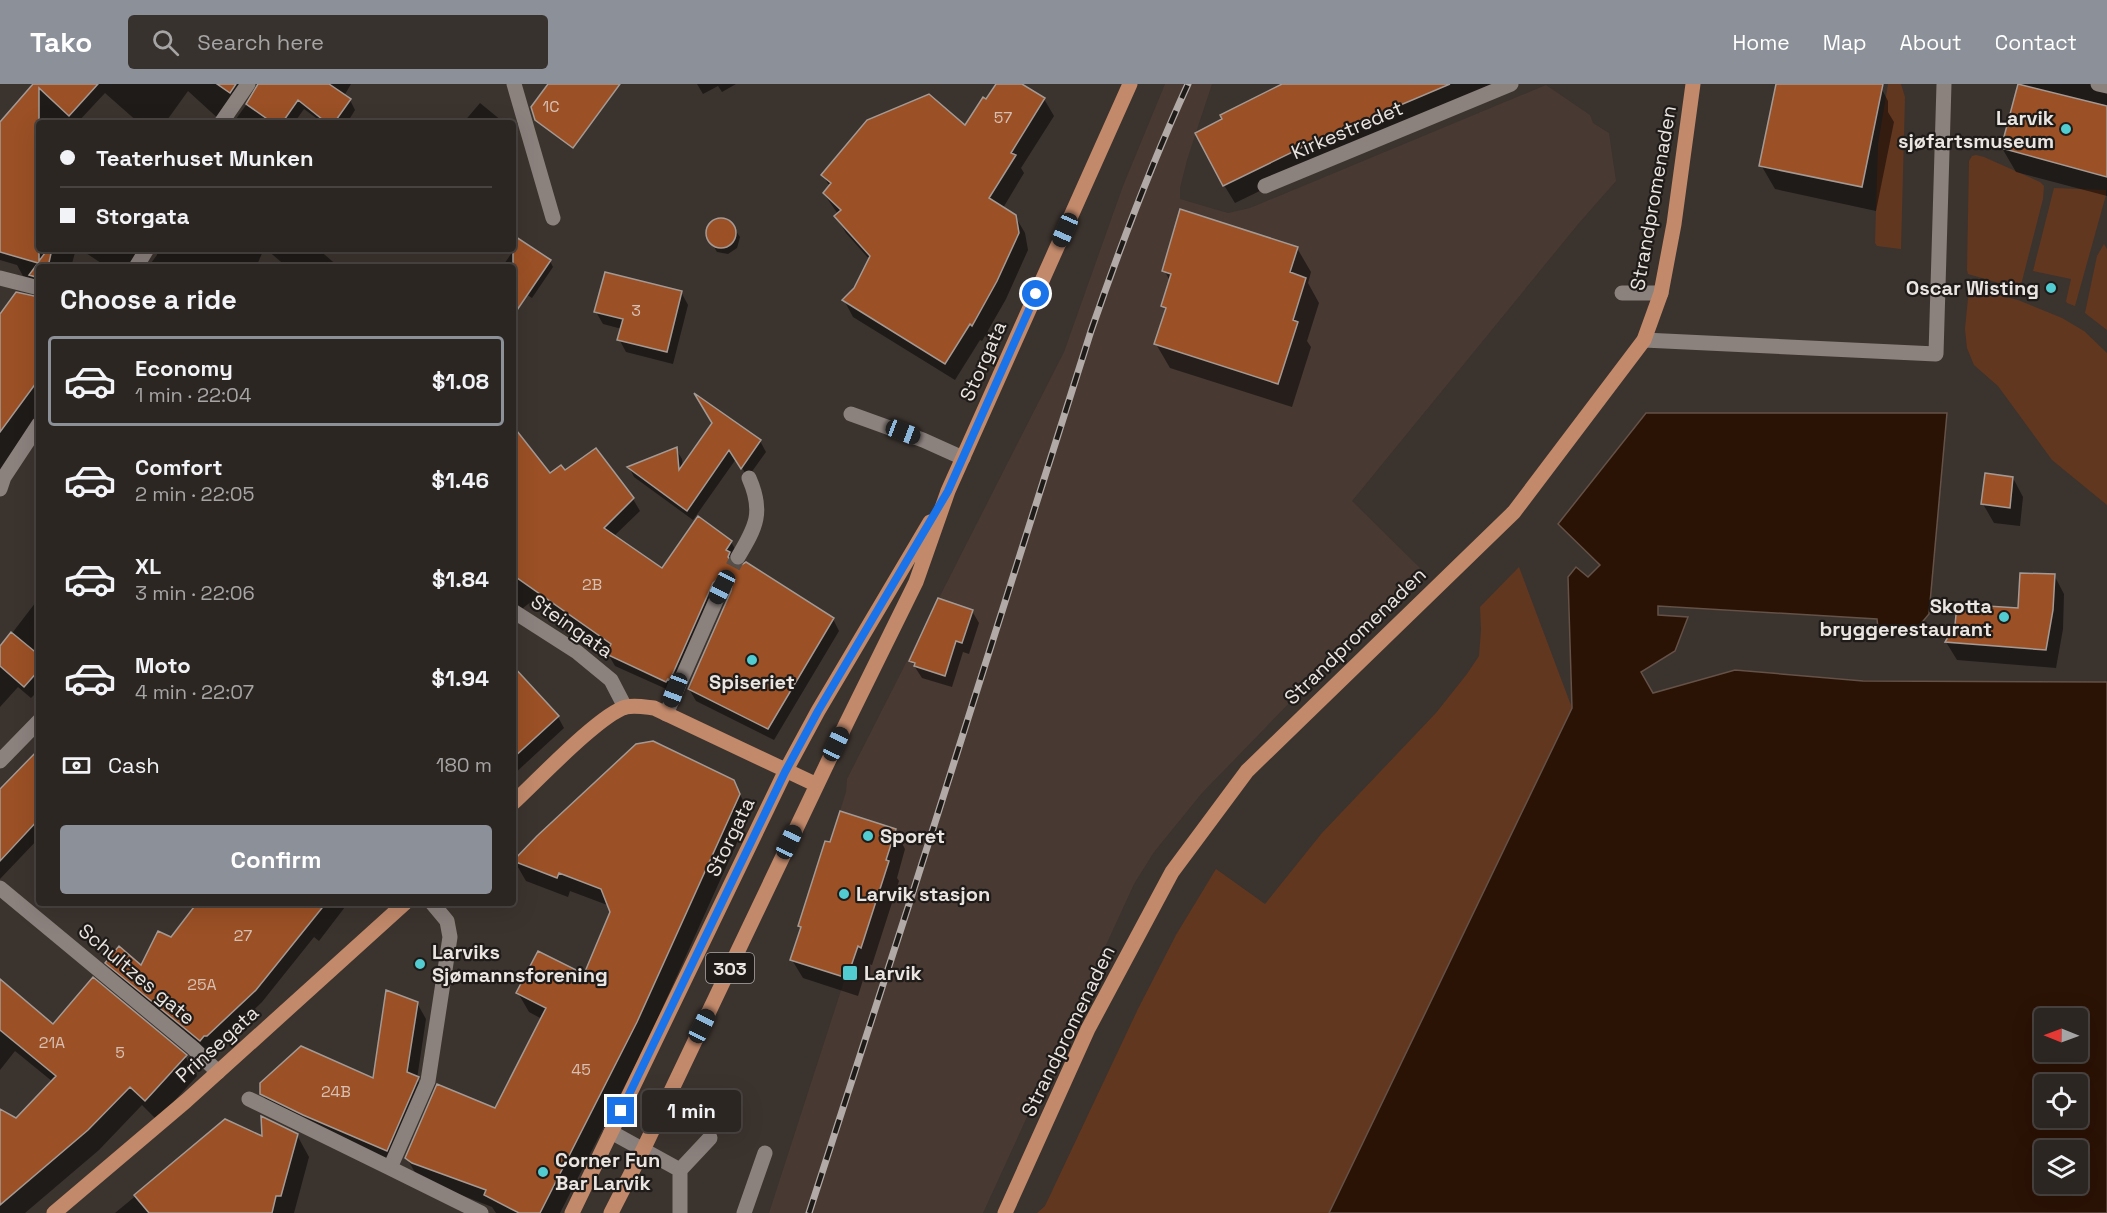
<!DOCTYPE html>
<html lang="en">
<head>
<meta charset="utf-8">
<style>
	body { margin:0; font-family:"Space Grotesk",sans-serif; background:#38322f; color:#f1f3f6; height:100vh; display:flex; flex-direction:column; font-size:22px; white-space:nowrap }
	* { box-sizing:border-box; margin:0 }
	p { font-size:20px; color:#a6a5a5 }
	.icon { flex:none; width:33px; height:33px; fill:none; stroke:currentColor; stroke-width:2; stroke-linecap:round; stroke-linejoin:round }
	.map { position:relative; flex:1; overflow:hidden }
	.sheet { position:absolute; left:36px; top:180px; width:480px; height:642px; display:flex; flex-direction:column; background:#2c2622; border-radius:6px; box-shadow:0 6px 24px #0002,0 0 0 2px #484340 }
	.sheet>* { flex:none }
	.guide { position:absolute; left:36px; top:36px; width:480px; height:132px; border-radius:6px; box-shadow:0 6px 24px #0002,0 0 0 2px #484340; display:grid; align-content:center; height:132px; padding:0 24px; background:#2c2622 }
	.needle { width:39px; rotate:271deg }
	.buttons { position:absolute; left:2034px; top:924px; display:grid; gap:12px }
	.buttons a { display:grid; place-items:center; width:54px; height:54px; border-radius:6px; background:#2c2622; box-shadow:0 6px 24px #0002,0 0 0 2px #484340; font-size:30px }
	.end { position:absolute; width:27px; height:27px; margin:-14px; border:8px solid #1a73e8; background:#fff; box-shadow:0 0 0 3px #fff }
	.from { border-radius:50% }
	.bubble { position:absolute; height:42px; border-radius:6px; background:#2c2622; box-shadow:0 6px 24px #0002,0 0 0 2px #484340; font-size:20px; font-weight:600; line-height:42px; text-align:center }
	.car { position:absolute; width:18px; height:36px; margin:-18px -9px; border-radius:8px; box-shadow:0 0 4px 2px #0007; background:linear-gradient(#222 24%,#8ab4d8 0 40%,#222 0 76%,#8ab4d8 0 86%,#222 0) }
	.guide b { display:flex; align-items:center; gap:21px; height:57px; font-size:22px }
	.guide b+b { border-top:2px solid #484340 }
	.guide i { width:15px; height:15px; background:#f1f3f6 }
	ul { padding:0; list-style:none }
	li { display:flex; align-items:center; gap:18px; height:90px; margin:0 12px 9px; padding:0 12px; border:3px solid transparent; border-radius:6px }
	li div { flex:1 }
	li b { display:block; font-size:22px }
	li em { font-style:normal; font-weight:600 }
	li.active { border-color:#8c9099 }
	li>.icon { width:54px; height:54px; stroke-width:1.5 }
	h2 { padding:0 24px; font-size:27px; line-height:72px }
	.pay { display:flex; align-items:center; gap:15px; height:66px; padding:0 24px; font-size:22px }
	.pay p { margin-inline-start:auto }
	.action { display:flex; gap:12px; margin-top:auto; padding:12px 24px }
	.action a { flex:1; height:69px; border-radius:6px; background:#8c9099; color:#fff; font-size:24px; font-weight:600; line-height:69px; text-align:center }
	header { display:flex; align-items:center; gap:36px; box-sizing:border-box; height:84px; padding:0 30px; background:#8c9099; color:#fff }
	header strong { font-size:28px }
	nav { display:flex; gap:33px; margin-inline-start:auto; font-size:21px }
	.search { width:420px; height:54px; background:#38322f; display:flex; align-items:center; gap:15px; box-sizing:border-box; padding:0 21px; border-radius:6px; color:#a6a5a5; font-size:22px }
	.map>svg:first-child { display:block }
</style>
</head>
<body>
<header>
<strong>Tako</strong>
<div class="search"><svg class="icon" aria-label="search" viewBox="0 0 24 24"><circle cx="10" cy="10" r="6"/><path d="M15 15l6 6"/></svg>Search here</div>
<nav><a>Home</a><a>Map</a><a>About</a><a>Contact</a></nav>
</header>
<div class="map">
<svg width="2107" height="1129" viewBox="0 0 2107 1129">
	<rect width="100%" height="100%" fill="#3b332e"/>
	<path fill="#483932" d="M1165,0H1212L1187,76L1180,104V115L1228,129L1250,124L1546,1L1590,31L1593,39L1609,49L1616,97L1579,139L1352,417L1420,484L1202,709L1154,768L1134,800L983,1129H769L845,894L798,842L825,757L830,758L846,708L847,695L1064,268L1123,102Z"/>
	<path fill="#62371f" d="M1888,0H1901L1905,13L1901,165L1877,162L1875,159L1878,60Z
		M1976,71L1984,73L2040,98L2044,102L2043,115L2021,201L2016,204L1968,190L1967,186L1969,77L1972,72Z
		M2054,104L2106,106V111L2075,222L2067,219L2066,217L2071,195L2033,187Z
		M2104,160L2107,165V246L2085,229L2097,172Z
		M1969,204L2018,216L2062,234L2084,247L2107,269V421L2052,376L1998,302L1974,281L1967,264L1965,245Z
		M1519,483L1572,624L1329,1129H1037L1045,1122L1138,925L1176,851L1216,785L1265,820L1322,749L1436,629L1467,590L1479,572L1481,546L1480,523Z"/>
	<path fill="#2a1205" stroke="#645147" stroke-width="1.5" fill-rule="evenodd" d="M1646,329H1947L1929,530L1914,548L1878,544L1877,535L1658,522V531L1688,533L1675,567L1641,588L1653,609L1735,586L1863,597L2107,598V1129H1329L1572,624L1568,493L1576,483L1588,493L1600,481L1558,440ZM2044,934H2078V968H2044ZM2044,1000H2078V1034H2044ZM2044,1066H2078V1100H2044Z"/>
	<path fill="#0007" d="M33,0H246L222,38L188,7L165,39H139L105,9L77,39H39V165H76L71,183H39V202L33,195L23,192L17,181L0,176V39Z
		M265,0H351L344,12L350,16L355,26L347,39H323L304,25L294,39H233L257,6Z
		M697,0H736L722,8L718,2L703,10Z
		M997,0H1020L1044,15L1054,32L1021,84L1024,89L1003,124L1015,132L1025,149L1028,166L1006,215L982,257L980,256L955,296L853,233L844,216L855,205L870,176L846,149L836,132L838,130L824,110L830,103L823,91L965,43L987,17Z
		M1284,0H1512L1324,76L1235,119L1224,101V36Z
		M1777,0H1879L1888,17V28L1894,38L1876,127L1775,105L1761,81Z
		M2019,0H2107V112L2016,88L2002,64Z
		M480,19L502,37L503,39H463Z
		M720,134L729,137L740,153L737,164L728,170L717,168L707,151L710,141Z
		M520,157L550,177L553,183L532,214L513,202V183H502Z
		M1297,164L1311,188L1308,199L1319,219L1307,257L1311,263L1292,323L1170,284L1156,260L1166,228L1163,222L1170,197L1164,186Z
		M80,165H154L136,183H107Z
		M155,165H264L256,183H148L157,171V166Z
		M266,165H318L339,183H287Z
		M681,208L688,221L673,280L626,268L619,255L622,245L603,240L596,228Z
		M17,210L39,215V353L0,410V233Z
		M712,341L760,357L766,368L748,393L736,375L693,436L634,393L629,383L676,365L682,375L683,383Z
		M513,359L550,391L565,388L633,415L640,427L614,452L662,486L699,435L731,458L738,470L733,477L735,483L833,535L839,547L774,656L696,617L689,605L733,506L727,505L673,608L615,582L608,570L610,566L537,513L513,532Z
		M2013,394L2023,413L2020,442L1994,439L1983,420Z
		M2054,491L2064,510L2063,545L2056,584L1957,576L1946,558L2019,525Z
		M39,514V606L31,614L18,603L0,623V565Z
		M972,527L979,539L969,570L963,568L952,603L922,594L911,577Z
		M513,586L558,633L564,644L513,691Z
		M39,668V754L0,795V708Z
		M733,697L750,730L647,958L560,1129H496L492,1123L418,1094L407,1074L496,1026L542,935L529,928L518,909L585,892L612,828L610,822L570,807L568,813L526,797L515,778Z
		M895,746L905,765L897,794L899,797L872,881L868,880L858,912L803,894L792,876L802,846L800,842L831,760Z
		M199,819H348L319,857L314,853L262,918L214,964H210L207,968L114,890L107,879L141,883L172,855Z
		M0,897L53,942L185,972L197,992L157,1036L142,1021L99,1066L25,1129H0V1027L17,1036L53,998L15,967L0,986Z
		M417,919L426,935L417,995L427,1011L396,1081L271,1025L262,1009L374,996Z
		M226,1037L264,1055L297,1051L309,1073L294,1129H115Z"/>
	<path fill="#9b5025" stroke="#a49a95" stroke-width="1.5" d="M33,0H98L69,32L39,4V177L48,165H52L48,183H39V194L29,191L38,179L0,168V38Z
		M217,0H236L230,9Z
		M258,0H329L351,15L334,39H327L298,16L282,39H273L246,20Z
		M548,0H620L573,64L535,36L531,23Z
		M996,0H1022L1045,14L1011,69L1016,71L989,114L1016,131L1019,149L997,197L972,242L970,240L945,280L842,216L854,204L870,172L834,132L841,126L823,109L831,99L821,91L867,36L929,10L965,41L983,13L986,15Z
		M1282,0H1450L1313,58L1223,102L1195,49L1222,35L1220,31Z
		M1776,0H1883L1862,103L1759,82Z
		M2018,0L2107,22V93L2001,64Z
		M1180,125L1298,163L1290,188L1306,194L1293,236L1298,238L1278,300L1154,260L1166,224L1161,222L1171,190L1162,187Z
		M706 149a15 15 0 1 1 30 0a15 15 0 1 1-30 0Z
		M513,151L551,176L513,232Z
		M605,188L682,207L667,268L617,256L623,235L594,228Z
		M16,208L39,213L35,239L39,242V295L0,348V230Z
		M694,309L761,356L741,385L729,366L687,427L627,383L677,363L679,386L712,339Z
		M513,342L550,389L561,381L565,386L596,364L634,414L604,444L662,484L698,432L732,457L726,466L730,468L728,473L733,481L738,483L746,478L834,534L768,645L688,605L731,507L732,501L726,494L720,493L713,499L670,596L668,595L666,598L606,570L611,560L513,491Z
		M1985,389L2013,393L2010,424L1981,420Z
		M2020,489L2055,490L2053,526L2046,566L1945,558L1955,541L1957,520L2018,524Z
		M938,514L973,526L962,559L956,557L945,592L914,582L915,579L909,577Z
		M11,548L39,571V586L24,603L0,582V562Z
		M513,582L559,632L513,674Z
		M653,657L734,696L740,710L637,938L540,1129H519L484,1111L486,1106L412,1079L405,1074L437,1000L495,1024L546,924L516,909L538,867L584,890L610,828L601,805L559,789L557,794L513,777L537,752L636,660Z
		M39,665V735L0,777V705Z
		M840,727L896,745L886,776L889,777L861,864L858,862L847,894L790,876L801,843L798,842L825,757L830,758Z
		M197,819H326L256,906L207,952H204L200,957L105,879L119,862L141,881L158,847L171,853Z
		M93,893L187,971L145,1017L130,1003L88,1046L0,1121V1025L16,1034L56,992L0,946V895L53,940Z
		M386,906L418,918L407,988L419,993L387,1067L303,1031L260,1010V999L301,962L373,994Z
		M261,1032L298,1050L281,1112H276L272,1129H149L134,1111L225,1035L262,1052Z"/>
	<g fill="none" stroke-linecap="round" stroke-linejoin="round">
		<path stroke="#554e49" stroke-width="15" stroke-dasharray="15 8" stroke-linecap="butt" d="M722,503L738,473"/>
		<path stroke="#8b817d" stroke-width="15" d="M514,0L553,134
			M2098,0L2107,2
			M221,39L248,0
			M1265,102L1511,0
			M136,183L147,165
			M0,194L39,204
			M1622,209H1661
			M1644,256L1936,270L1944,0
			M851,330L923,356L963,374
			M0,405L4,393L39,340
			M738,473C756,443 764,428 749,394
			M513,527L577,568L611,596L625,623
			M666,630L722,503
			M0,677L39,637
			M0,804L193,964L218,988
			M432,819L447,837L450,853L428,997L390,1084L481,1129
			M249,1015L390,1084
			M611,1048L680,1086
			M680,1129V1086L710,1054
			M744,1129L765,1069"/>
		<path stroke="#c2896b" stroke-width="15" d="M513,719C536,698 600,630 626,623C635,621 645,623 654,624L817,701
			M54,1129L186,1017L405,819
			M572,1129L785,688L818,627L930,438
			M611,1129L643,1066L846,640L916,498L948,407L1130,0
			M1005,1129L1088,945L1172,788L1247,687L1514,428L1644,256L1661,209L1674,140L1693,0"/>
		<defs>
			<path id="rail" d="M809,1129L912,811L1091,247C1120,163 1151,81 1188,0"/>
		</defs>
		<use href="#rail" stroke="#b1aaa6" stroke-width="7"/>
		<use href="#rail" stroke="#1f1b19" stroke-width="4.5" stroke-dasharray="14" stroke-linecap="butt"/>
	</g>
	<g fill="none" stroke-linecap="round" stroke-linejoin="round">
		<path stroke="#1a73e8" stroke-width="8" d="M621,1027L785,688L818,627L948,407L1036,210"/>
	</g>
	<g fill="#52ccd0" stroke="#1f1b19" stroke-width="2">
		<circle cx="2066" cy="45" r="6"/>
		<circle cx="2051" cy="204" r="6"/>
		<circle cx="2004" cy="533" r="6"/>
		<circle cx="752" cy="576" r="6"/>
		<circle cx="868" cy="752" r="6"/>
		<circle cx="844" cy="810" r="6"/>
		<circle cx="420" cy="880" r="6"/>
		<rect x="842" y="881" width="16" height="16" rx="3"/>
		<circle cx="543" cy="1088" r="6"/>
	</g>
	<g text-anchor="middle" dominant-baseline="central" stroke-width="4.5" stroke-linejoin="round" paint-order="stroke">
		<g font-size="16" fill="#d7c0b3">
			<text x="551" y="22">1C</text>
			<text x="1003" y="33">57</text>
			<text x="636" y="226">3</text>
			<text x="592" y="500">2B</text>
			<text x="243" y="851">27</text>
			<text x="202" y="900">25A</text>
			<text x="52" y="958">21A</text>
			<text x="120" y="968">5</text>
			<text x="581" y="985">45</text>
			<text x="336" y="1007">24B</text>
		</g>
		<rect fill="#1f1b19" stroke="#aea8a6" stroke-width="1.5" x="706" y="869" width="48" height="30" rx="4.5"/>
		<g font-size="18" font-weight="bold" fill="#ebe5e2">
			<text x="730" y="884">303</text>
		</g>
		<g font-size="20" font-weight="bold" fill="#ebe5e2" stroke="#1f1b19" text-anchor="start">
			<text x="2054" y="34" text-anchor="end">Larvik<tspan x="2054" dy="23">sjøfartsmuseum</tspan></text>
			<text x="2039" y="204" text-anchor="end">Oscar Wisting</text>
			<text x="1992" y="522" text-anchor="end">Skotta<tspan x="1992" dy="23">bryggerestaurant</tspan></text>
			<text x="752" y="598" text-anchor="middle">Spiseriet</text>
			<text x="880" y="752">Sporet</text>
			<text x="856" y="810">Larvik stasjon</text>
			<text x="432" y="868">Larviks<tspan x="432" dy="23">Sjømannsforening</tspan></text>
			<text x="864" y="889">Larvik</text>
			<text x="555" y="1076">Corner Fun<tspan x="555" dy="23">Bar Larvik</tspan></text>
		</g>
		<g font-size="20" fill="#ebe5e2" stroke="#1f1b19">
			<text transform="translate(1347 46) rotate(-23)">Kirkestredet</text>
			<text transform="translate(1653 114) rotate(-80)">Strandpromenaden</text>
			<text transform="translate(983 277) rotate(-66)">Storgata</text>
			<text transform="translate(572 542) rotate(35)">Steingata</text>
			<text transform="translate(1355 552) rotate(-44)">Strandpromenaden</text>
			<text transform="translate(730 753) rotate(-64)">Storgata</text>
			<text transform="translate(137 890) rotate(40)">Schultzes gate</text>
			<text transform="translate(1068 947) rotate(-64)">Strandpromenaden</text>
			<text transform="translate(217 960) rotate(-42)">Prinsegata</text>
		</g>
	</g>
</svg>
<div class="buttons">
<a><svg class="needle" viewBox="-14 -14 28 28"><path d="M0-13l5 13h-10z" fill="#e53935"/><path d="M0 13l5-13h-10z" fill="#a6a5a5"/></svg></a>
<a><svg class="icon" aria-label="locate" viewBox="0 0 24 24"><circle cx="12" cy="12" r="6"/><path d="M12 2v4M12 18v4M2 12h4M18 12h4"/></svg></a>
<a><svg class="icon" aria-label="layers" viewBox="0 0 24 24"><path d="M12 4l9 5-9 5-9-5zM3 14l9 5 9-5"/></svg></a>
</div>
<i class="end from" style="left:1036px;top:210px"></i>
<i class="end" style="left:621px;top:1027px"></i>
<div class="bubble" style="left:642px;top:1006px;width:99px">1 min</div>
<i class="car" style="left:1065px;top:146px;rotate:204deg"></i>
<i class="car" style="left:903px;top:348px;rotate:111deg"></i>
<i class="car" style="left:722px;top:503px;rotate:207deg"></i>
<i class="car" style="left:675px;top:606px;rotate:201deg"></i>
<i class="car" style="left:836px;top:660px;rotate:25deg"></i>
<i class="car" style="left:789px;top:758px;rotate:25deg"></i>
<i class="car" style="left:702px;top:942px;rotate:26deg"></i>
<div class="guide">
<b><i class="from"></i>Teaterhuset Munken</b>
<b><i></i>Storgata</b>
</div>
<section class="sheet">
<h2>Choose a ride</h2>
<ul>
<li class="active"><svg class="icon" aria-label="car" viewBox="0 0 24 24"><path d="M5 17H2v-5l4-1 3-4h7l3 4 3 1v5h-3M9 17h6M6 11h13"/><circle cx="7" cy="17" r="2"/><circle cx="17" cy="17" r="2"/></svg><div><b>Economy</b><p>1 min · 22:04</p></div><em>$1.08</em></li>
<li><svg class="icon" aria-label="car" viewBox="0 0 24 24"><path d="M5 17H2v-5l4-1 3-4h7l3 4 3 1v5h-3M9 17h6M6 11h13"/><circle cx="7" cy="17" r="2"/><circle cx="17" cy="17" r="2"/></svg><div><b>Comfort</b><p>2 min · 22:05</p></div><em>$1.46</em></li>
<li><svg class="icon" aria-label="car" viewBox="0 0 24 24"><path d="M5 17H2v-5l4-1 3-4h7l3 4 3 1v5h-3M9 17h6M6 11h13"/><circle cx="7" cy="17" r="2"/><circle cx="17" cy="17" r="2"/></svg><div><b>XL</b><p>3 min · 22:06</p></div><em>$1.84</em></li>
<li><svg class="icon" aria-label="car" viewBox="0 0 24 24"><path d="M5 17H2v-5l4-1 3-4h7l3 4 3 1v5h-3M9 17h6M6 11h13"/><circle cx="7" cy="17" r="2"/><circle cx="17" cy="17" r="2"/></svg><div><b>Moto</b><p>4 min · 22:07</p></div><em>$1.94</em></li>
</ul>
<div class="pay"><svg class="icon" aria-label="cash" viewBox="0 0 24 24"><path d="M3 7h18v10H3z"/><circle cx="12" cy="12" r="2"/></svg>Cash<p>180 m</p></div>
<div class="action"><a>Confirm</a></div>
</section>
</div>
</body>
</html>
